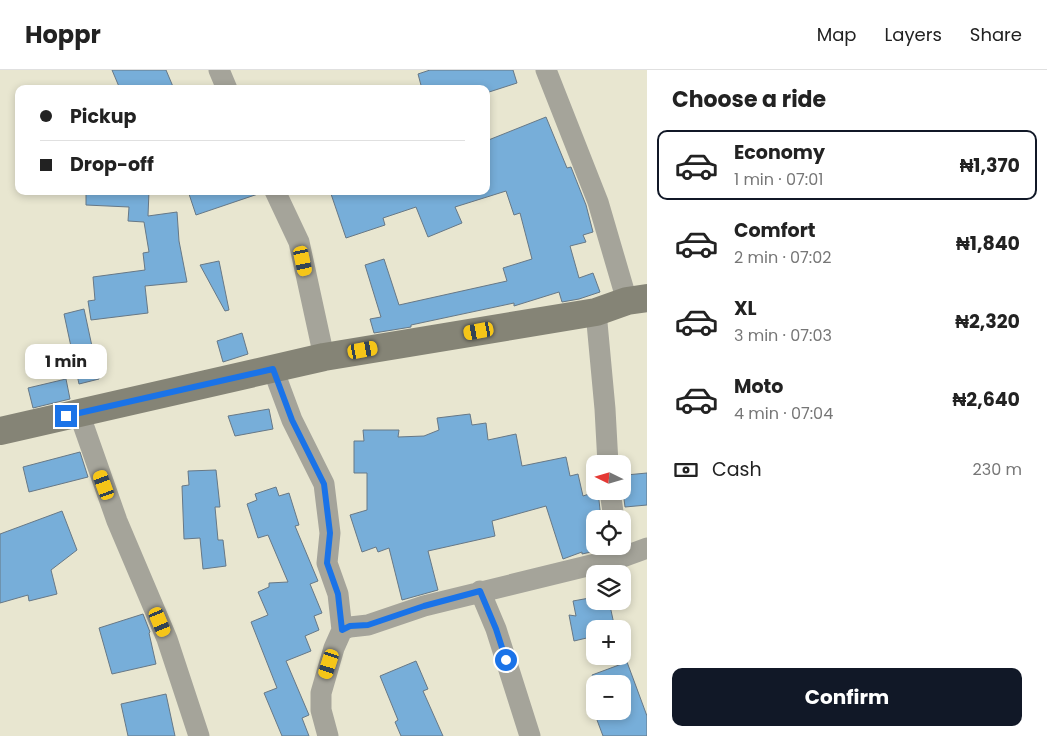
<!DOCTYPE html>
<html lang="en">
<head>
<meta charset="utf-8">
<style>
	body { margin:0; font-family:Poppins,sans-serif; background:#f6f6f6; color:#222; height:100vh; display:flex; flex-direction:column; font-size:19px; white-space:nowrap }
	* { box-sizing:border-box; margin:0 }
	p { font-size:16px; color:#767676 }
	.icon { flex:none; width:28px; height:28px; fill:none; stroke:currentColor; stroke-width:2; stroke-linecap:round; stroke-linejoin:round }
	.map { position:relative; flex:1; overflow:hidden }
	.panel { display:flex; flex-direction:column; background:#fff; width:400px }
	.panel>* { flex:none }
	.banner { position:absolute; left:15px; top:15px; width:475px; height:110px; border-radius:10px; box-shadow:0 2px 8px #0003; display:grid; align-content:center; height:110px; padding:0 25px; background:#fff }
	.needle { width:32px; rotate:275deg }
	.fabs { position:absolute; left:586px; top:385px; display:grid; gap:10px }
	.fabs a { display:grid; place-items:center; width:45px; height:45px; border-radius:10px; background:#fff; box-shadow:0 2px 8px #0003; font-size:25px }
	.end { position:absolute; width:22px; height:22px; margin:-11px; border:6px solid #1a73e8; background:#fff; box-shadow:0 0 0 2px #fff }
	.from { border-radius:50% }
	.bubble { position:absolute; height:35px; border-radius:10px; background:#fff; box-shadow:0 2px 8px #0003; font-size:16px; font-weight:700; line-height:35px; text-align:center }
	.car { position:absolute; width:15px; height:30px; margin:-15px -8px; border-radius:6px; box-shadow:0 0 4px 1px #0007; background:linear-gradient(#f5c518 24%,#345 0 40%,#f5c518 0 76%,#345 0 86%,#f5c518 0) }
	.banner b { display:flex; align-items:center; gap:18px; height:48px; font-size:19px }
	.banner b+b { border-top:1px solid #e0e0e0 }
	.banner i { width:12px; height:12px; background:#222 }
	ul { padding:0; list-style:none }
	li { display:flex; align-items:center; gap:15px; height:70px; margin:0 10px 8px; padding:0 15px; border:2px solid transparent; border-radius:10px }
	li div { flex:1 }
	li b { display:block; font-size:19px }
	li em { font-style:normal; font-weight:700 }
	li.active { border-color:#111827 }
	li>.icon { width:45px; height:45px; stroke-width:1.5 }
	h2 { padding:0 25px; font-size:22px; line-height:60px }
	.pay { display:flex; align-items:center; gap:12px; height:55px; padding:0 25px; font-size:19px }
	.pay p { margin-inline-start:auto }
	.action { display:flex; gap:10px; margin-top:auto; padding:10px 25px }
	.action a { flex:1; height:58px; border-radius:10px; background:#111827; color:#fff; font-size:20px; font-weight:700; line-height:58px; text-align:center }
	header { display:flex; align-items:center; gap:30px; box-sizing:border-box; height:70px; padding:0 25px; background:#fff; border-bottom:1px solid #e0e0e0 }
	header strong { font-size:24px }
	nav { display:flex; gap:28px; margin-inline-start:auto; font-size:18px }
	main { display:flex; flex:1; min-height:0 }
	.map>svg:first-child { display:block }
</style>
</head>
<body>
<header>
<strong>Hoppr</strong>
<nav><a>Map</a><a>Layers</a><a>Share</a></nav>
</header>
<main>
<div class="map">
<svg width="647" height="666" viewBox="0 0 647 666">
	<rect width="100%" height="100%" fill="#e8e6d0"/>
	<path fill="#77aed9" stroke="#677886" d="M112,0H166L174,19H120Z
		M430,0H513L517,13L486,23V19H422L418,4Z
		M546,47L567,98L571,97L586,135L593,162L583,165L586,172L570,176L579,208L593,203L600,222L579,229L562,232L559,222L514,236V233L411,255V257L374,263L370,249L381,247L365,195L384,189L399,235L507,211L503,198L532,189L520,143L514,145L506,121L455,137L462,153L428,167L416,137L383,148L385,155L346,168L330,121H486V71Z
		M86,121H149L148,146L177,142L179,171L187,212L145,216L148,243L91,250L88,231L95,230L93,207L145,200L143,183L149,182L144,152L128,151L129,137L86,135Z
		M188,121H257L258,124L196,145Z
		M219,191L229,240L225,241L200,195Z
		M84,239L99,309L79,314L64,244Z
		M242,263L248,284L223,292L217,271Z
		M66,309L70,329L33,338L28,318Z
		M269,339L273,359L235,366L228,346Z
		M470,344L472,355L486,353L488,370L516,364L522,396L566,387L570,406L578,404L583,426L598,421L601,449H589L595,465V476H599L600,480L582,484V482L563,489L546,436L492,451L495,466L428,481L438,520L402,530L389,478L378,482L376,477L362,482L350,445L367,440V403H354V371H364L363,360H399L398,367L424,366L439,360L437,348Z
		M80,382L88,407L29,422L23,397Z
		M216,400L220,437H215L218,470H223L226,496L203,499L200,468L184,469L182,416L189,415L188,401Z
		M647,403V435L625,437L623,421H628L626,405Z
		M276,417L279,426L289,423L299,455L295,456L318,511L310,514L322,543L314,546L319,560L305,566L311,581L286,591L309,645L302,648L309,666H282L264,623L277,618L251,552L268,545L258,522L269,517V513L288,512L268,465L258,468L247,434L257,430L255,424Z
		M62,441L77,480L51,500L57,524L29,531L28,525L0,533V464Z
		M595,527V531H609L615,559H595V566L574,571L569,545L576,546L573,531Z
		M143,544L150,562L149,563L156,594L112,604L99,558Z
		M416,591L428,619L423,621L443,666H401L395,652L398,650L380,606Z
		M627,592L647,646V666H603L594,642L622,641V614H596L592,605Z
		M166,624L175,666H128L121,634Z"/>
	<g fill="none" stroke-linecap="round" stroke-linejoin="round">
		<path stroke="#a5a49a" stroke-width="21" d="M219,0L227,19
			M546,0L598,132L627,231
			M275,121L299,172L324,287
			M596,242L605,339L608,394
			M273,299L292,350L324,414L330,463L327,493L338,524L342,560L334,578L321,623V640L328,666
			M79,343L117,451L167,569L199,666
			M610,421L614,449
			M620,488L647,478
			M480,521L496,559L530,666
			M342,560L350,557L368,555L424,536L620,488L618,476"/>
		<path stroke="#858476" stroke-width="28" d="M0,361L324,287L596,242L627,231L647,228"/>
	</g>
	<g fill="none" stroke-linecap="round" stroke-linejoin="round">
		<path stroke="#1a73e8" stroke-width="6" d="M66,346L273,299L292,350L324,414L330,463L327,493L338,524L342,560L350,556L368,555L424,536L480,521L496,559L506,590"/>
	</g>
</svg>
<div class="fabs">
<a><svg class="needle" viewBox="-14 -14 28 28"><path d="M0-13l5 13h-10z" fill="#e53935"/><path d="M0 13l5-13h-10z" fill="#767676"/></svg></a>
<a><svg class="icon" aria-label="locate" viewBox="0 0 24 24"><circle cx="12" cy="12" r="6"/><path d="M12 2v4M12 18v4M2 12h4M18 12h4"/></svg></a>
<a><svg class="icon" aria-label="layers" viewBox="0 0 24 24"><path d="M12 4l9 5-9 5-9-5zM3 14l9 5 9-5"/></svg></a>
<a>+</a>
<a>−</a>
</div>
<i class="end from" style="left:506px;top:590px"></i>
<i class="end" style="left:66px;top:346px"></i>
<div class="bubble" style="left:25px;top:274px;width:82px">1 min</div>
<i class="car" style="left:303px;top:191px;rotate:168deg"></i>
<i class="car" style="left:479px;top:261px;rotate:260deg"></i>
<i class="car" style="left:363px;top:280px;rotate:80deg"></i>
<i class="car" style="left:104px;top:415px;rotate:340deg"></i>
<i class="car" style="left:160px;top:552px;rotate:157deg"></i>
<i class="car" style="left:329px;top:594px;rotate:198deg"></i>
<div class="banner">
<b><i class="from"></i>Pickup</b>
<b><i></i>Drop-off</b>
</div>
</div>
<section class="panel">
<h2>Choose a ride</h2>
<ul>
<li class="active"><svg class="icon" aria-label="car" viewBox="0 0 24 24"><path d="M5 17H2v-5l4-1 3-4h7l3 4 3 1v5h-3M9 17h6M6 11h13"/><circle cx="7" cy="17" r="2"/><circle cx="17" cy="17" r="2"/></svg><div><b>Economy</b><p>1 min · 07:01</p></div><em>₦1,370</em></li>
<li><svg class="icon" aria-label="car" viewBox="0 0 24 24"><path d="M5 17H2v-5l4-1 3-4h7l3 4 3 1v5h-3M9 17h6M6 11h13"/><circle cx="7" cy="17" r="2"/><circle cx="17" cy="17" r="2"/></svg><div><b>Comfort</b><p>2 min · 07:02</p></div><em>₦1,840</em></li>
<li><svg class="icon" aria-label="car" viewBox="0 0 24 24"><path d="M5 17H2v-5l4-1 3-4h7l3 4 3 1v5h-3M9 17h6M6 11h13"/><circle cx="7" cy="17" r="2"/><circle cx="17" cy="17" r="2"/></svg><div><b>XL</b><p>3 min · 07:03</p></div><em>₦2,320</em></li>
<li><svg class="icon" aria-label="car" viewBox="0 0 24 24"><path d="M5 17H2v-5l4-1 3-4h7l3 4 3 1v5h-3M9 17h6M6 11h13"/><circle cx="7" cy="17" r="2"/><circle cx="17" cy="17" r="2"/></svg><div><b>Moto</b><p>4 min · 07:04</p></div><em>₦2,640</em></li>
</ul>
<div class="pay"><svg class="icon" aria-label="cash" viewBox="0 0 24 24"><path d="M3 7h18v10H3z"/><circle cx="12" cy="12" r="2"/></svg>Cash<p>230 m</p></div>
<div class="action"><a>Confirm</a></div>
</section>
</main>
</body>
</html>
